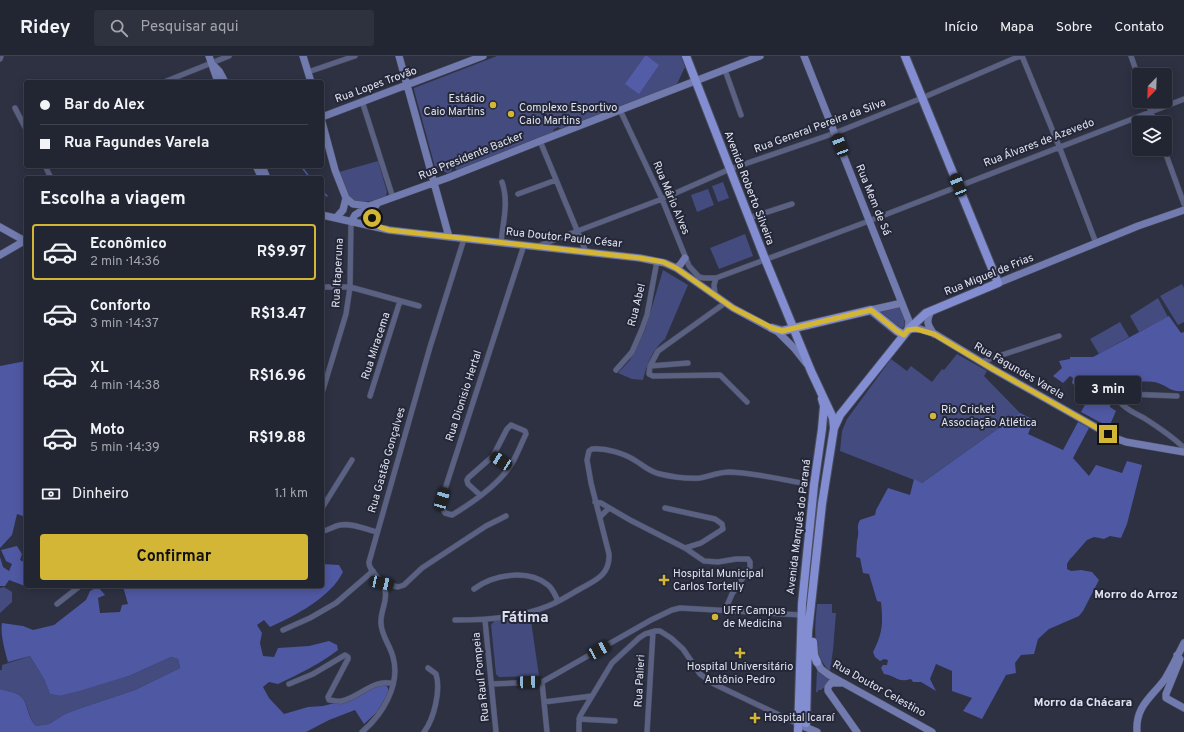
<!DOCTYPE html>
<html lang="pt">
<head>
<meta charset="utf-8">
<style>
	body { margin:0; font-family:Overpass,sans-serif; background:#2e313e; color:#f1f3f6; height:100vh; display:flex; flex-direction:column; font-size:15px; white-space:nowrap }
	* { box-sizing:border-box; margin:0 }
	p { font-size:13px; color:#a2a5ac }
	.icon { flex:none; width:22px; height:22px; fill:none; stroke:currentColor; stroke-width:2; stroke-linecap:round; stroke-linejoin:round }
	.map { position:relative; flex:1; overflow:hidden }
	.details { position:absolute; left:24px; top:120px; width:300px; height:412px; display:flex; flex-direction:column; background:#222532; border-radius:4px; box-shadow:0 2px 10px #0003,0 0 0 1px #3f424d }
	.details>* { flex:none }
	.hud { position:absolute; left:24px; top:24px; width:300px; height:88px; border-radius:4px; box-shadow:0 2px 10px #0003,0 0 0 1px #3f424d; display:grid; align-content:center; height:88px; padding:0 16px; background:#222532 }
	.needle { width:26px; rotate:203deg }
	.controls { position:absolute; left:1132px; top:12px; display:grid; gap:8px }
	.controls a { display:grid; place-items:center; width:40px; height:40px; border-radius:4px; background:#222532; box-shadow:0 2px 10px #0003,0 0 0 1px #3f424d; font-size:20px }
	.end { position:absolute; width:18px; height:18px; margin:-9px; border:5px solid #d3b635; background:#111; box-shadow:0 0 0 2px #111 }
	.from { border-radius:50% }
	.bubble { position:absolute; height:28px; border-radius:4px; background:#222532; box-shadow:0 2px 10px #0003,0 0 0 1px #3f424d; font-size:13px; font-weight:700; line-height:28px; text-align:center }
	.car { position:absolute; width:12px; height:24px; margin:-12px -6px; border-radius:5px; box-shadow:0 0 3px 1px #0007; background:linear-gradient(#222 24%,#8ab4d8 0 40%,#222 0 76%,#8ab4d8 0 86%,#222 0) }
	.hud b { display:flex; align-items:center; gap:14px; height:38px; font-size:15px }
	.hud b+b { border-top:1px solid #3f424d }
	.hud i { width:10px; height:10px; background:#f1f3f6 }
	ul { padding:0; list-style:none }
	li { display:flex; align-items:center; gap:12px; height:56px; margin:0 8px 6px; padding:0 8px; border:2px solid transparent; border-radius:4px }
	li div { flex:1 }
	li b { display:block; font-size:15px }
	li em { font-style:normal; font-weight:700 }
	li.on { border-color:#d3b635 }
	li>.icon { width:36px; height:36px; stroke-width:1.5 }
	h2 { padding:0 16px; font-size:18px; line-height:48px }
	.pay { display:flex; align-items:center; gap:10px; height:44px; padding:0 16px; font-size:15px }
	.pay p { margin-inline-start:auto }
	.primary-button { display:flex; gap:8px; margin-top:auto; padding:8px 16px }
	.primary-button a { flex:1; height:46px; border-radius:4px; background:#d3b635; color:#111; font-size:16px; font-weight:700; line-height:46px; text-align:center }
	header { display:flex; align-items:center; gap:24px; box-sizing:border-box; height:56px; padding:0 20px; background:#222532; border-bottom:1px solid #3f424d }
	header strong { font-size:19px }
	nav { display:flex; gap:22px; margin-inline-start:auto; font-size:14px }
	.search { width:280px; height:36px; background:#2e313e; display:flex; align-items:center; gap:10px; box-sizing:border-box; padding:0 14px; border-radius:4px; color:#a2a5ac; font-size:15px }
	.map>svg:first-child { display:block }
</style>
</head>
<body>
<header>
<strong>Ridey</strong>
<div class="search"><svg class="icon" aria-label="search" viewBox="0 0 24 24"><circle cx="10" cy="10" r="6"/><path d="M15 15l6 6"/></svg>Pesquisar aqui</div>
<nav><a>Início</a><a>Mapa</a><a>Sobre</a><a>Contato</a></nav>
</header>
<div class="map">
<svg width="1184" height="676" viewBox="0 0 1184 676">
	<rect width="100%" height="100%" fill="#2d3142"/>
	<path fill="#444b7e" d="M497,0H681L685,11L676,30L611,53H603L602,57L600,59L561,73L558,71L554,73L553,76L457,114L455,112L452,113L451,116L447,117L435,111L414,34V32Z
		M378,105L387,136L386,140C377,144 358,150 349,142L339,116Z
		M723,126L729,142L718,146L712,130Z
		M708,133L714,149L697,156L691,139Z
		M745,178L753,200L719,213L710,192Z
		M663,214L688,229L665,283C652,294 647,308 643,324L632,323L618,317L630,304L645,274Z
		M1182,228L1184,232V266L1178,269L1160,240Z
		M1158,242L1168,261L1139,276L1130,260Z
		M898,251L900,252C903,258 907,265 903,272L898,271L880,256Z
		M1120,266L1129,281L1099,298L1090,283Z
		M957,298L987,315L984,320L1020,357L922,427L840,395L842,375L847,363L891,303L907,315L911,310L932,326L942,313L944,314Z
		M4,531L12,536V546L0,557V532Z
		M817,548H832V557H836L833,594L830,615C811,599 815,570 817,548Z
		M530,558L539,620L499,621L496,618L491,569L497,562Z
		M30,600L44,623L50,638L60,640L129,620L171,601L178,603L180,612L135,634L81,652L65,658L49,668L36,670C27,661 29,646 19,639C14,636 6,635 0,633V614H2V609Z
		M817,614L821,618L833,624L821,634H818V636H816Z"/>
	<path fill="#4f58a2" d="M1169,260L1181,277L1184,276V335C1169,336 1170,331 1158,327C1151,324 1114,326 1105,328L1108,335L1104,336L1103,344L1110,348V351L1116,355L1109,371L1081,356L1087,345L1078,338L1079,333L1072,327L1073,322L1070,320L1063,327L1053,320L1062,312L1059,305L1070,303V301H1093Z
		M26,305V461L17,458L12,479L0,492V310Z
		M1020,357L1034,364L1028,378L1063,394L1078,366L1089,372L1073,402L1089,420L1096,409L1122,417L1127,405L1142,409L1127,468L1121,482L1110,480L1104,483L1094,481L1087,484L1073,500L1070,503L1067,508V513L1071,515L1081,514L1092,516L1099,524L1083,555L1079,560L1049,573L1038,583L1034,598L1021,599L1015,607L1016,617L1006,619L982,663L963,655L972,642L952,635V615L936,608L930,623L936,635L921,626H913L911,623C896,627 898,620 884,618L881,612L883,609H887L888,604L884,603L880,605L875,601L873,596C883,576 883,568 881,546L877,545L869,518L863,517L860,502L856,501C857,494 856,488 858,480C859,472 856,472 860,464L875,459L876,454L888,432L910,439L914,423L922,427Z
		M17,490L22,498L20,504L26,507V529L25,530L9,524L5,530H0V501L3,511L9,515L12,508L6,505L1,494Z
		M322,508L339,509L343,516C331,541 295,560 270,571L264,564L257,569L262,577L260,587L263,600L274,601L278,592L309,590L329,585L337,589L338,594C320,608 299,618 278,628L269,626L263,631L269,642L284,658L308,651L323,650L354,642L370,632L386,627L389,636L377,656L364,668L355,654L329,664L306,676H0V633C6,635 14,636 19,639C29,646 26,660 36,670L49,668L65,658L81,652L135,634L180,612L178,603L171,601L129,620L79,635L60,640L50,638L44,623L30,600L8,606C5,595 0,578 2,567L23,570L33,574L54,569L86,544L90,535L98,531L105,539L98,542L100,557L120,556L122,549L128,548L124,534L122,530H322Z"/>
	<path fill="#535ca7" d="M645,0H647L659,9L639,38L625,28Z"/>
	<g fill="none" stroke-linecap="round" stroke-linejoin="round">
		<path stroke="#535ca7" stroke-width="1.5" d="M301,110L310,122
			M322,135L327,140"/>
		<defs>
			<path id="street" d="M1022,0L1059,90L1096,187
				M1131,0L1139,23
				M0,3L1,0
				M725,14L741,59
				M308,16L355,0
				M164,26L229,0
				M362,45L393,142
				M1147,45L1155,67
				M15,52L26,73
				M620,54L662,143L689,210L699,221L704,222H716L869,165L1184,43
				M540,85L586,196
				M1164,93L1184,148
				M45,110L51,122
				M518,138L556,124
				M749,162L792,148
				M501,187C503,165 509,147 502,126
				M538,190L662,143L730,113L835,77L922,42L1020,0
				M322,231H350L419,250
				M715,239L714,229L716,222
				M725,247L658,295L650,310L649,318L653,320L720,319L747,346
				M981,306L1059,280
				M650,310L688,307
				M616,314L632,296L642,273L647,259L657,205
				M322,337L346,258L350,231L351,166
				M370,340L400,245
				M1177,340L1126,338L1122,340L1120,346C1126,354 1137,358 1144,362C1158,371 1172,380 1183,391V396
				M493,400L510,410
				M480,439L468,428L467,424L468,422L493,400L507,373L511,369L525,375L526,378C521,388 517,399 511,409C498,429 472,447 452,459L445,457C440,449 442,442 445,433L524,189
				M595,446L601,447L630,464L685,492L704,505L718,506L736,503H748L750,506V511L732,538L726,552L723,554
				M322,452L352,404
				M665,452L715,463L722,468L723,473L701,487L685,492
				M600,461L609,452
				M322,475C328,475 333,470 340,469C352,467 365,473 377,476
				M382,527L398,531L404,529L422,512L486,470L506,460
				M474,533C494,518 528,513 548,529C553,533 555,539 558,545
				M57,548L80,530
				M455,564C486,564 519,562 548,550C559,546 569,539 580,533C596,524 610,519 609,498L591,427L587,404L589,395L592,393C606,392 624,397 636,405C644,410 650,416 660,418C673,421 687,423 700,422C710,420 719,416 730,416C758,417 787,425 814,429
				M485,564L496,676
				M283,574L310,562L336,547L373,515
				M542,626L547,676
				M289,628L313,618L345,599L348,601V603L328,641L329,644C333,644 338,646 342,645C359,641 375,622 393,628
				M491,628L542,626L651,564L672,554L680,552L801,559
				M544,646L592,640
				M579,663L615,665
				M362,676C382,659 401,629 393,601C390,589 381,579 381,567C380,556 388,544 385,534C383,523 368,515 369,506L430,291L464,183
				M424,676C434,663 441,634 436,618L428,612
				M579,676V667L580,660L612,607L639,582L645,578L655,575H660L671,582L683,593L700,618L714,628L798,668
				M647,676L653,576"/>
			<path id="secondary" d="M209,0L218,26
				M303,0L311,26
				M399,0L449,181
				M804,0L905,255L909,265L908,274L912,273H920L935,278L993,313L1115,382L1126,386L1184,396
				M214,10L219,15L225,26
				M322,61L483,0
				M322,66L335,114L346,142L343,154L336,162
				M256,110L262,122
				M262,110L267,122
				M346,142L353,148L369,150
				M377,148C370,156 371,165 379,171
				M322,159L389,174L414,177L640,202L665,207L676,212L733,252L778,276L795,293L806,307
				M351,166L355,159L369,150L447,122L540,85L760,0
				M0,171L25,185
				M0,199L26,184
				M676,212L680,209L685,202
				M998,227L1138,170L1184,154
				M871,254L902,247
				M931,255C926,265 927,269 934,278
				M1177,599L1180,603L1179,606L1166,638V642L1184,652
				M817,606L821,613L829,619L932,676
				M841,627H831L828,631V635L857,676
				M798,668L817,676
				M1137,676C1135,650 1152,641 1165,623C1172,611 1178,599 1184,587"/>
			<path id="primary" d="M686,0L765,203L811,315L833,362L834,372
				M772,272L782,275L786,274L871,254L897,275L904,279
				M813,586L814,599L817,606
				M806,667L808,576L822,448L834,372L840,359L908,274L926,257L998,227L905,0
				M798,676L802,548L814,429L822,373L824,350L822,343"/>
		</defs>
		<use href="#street" stroke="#4a4d5e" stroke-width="6"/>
		<use href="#secondary" stroke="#4a4d5e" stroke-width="8"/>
		<use href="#primary" stroke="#4a4d5e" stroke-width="10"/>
		<use href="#street" stroke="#5b6182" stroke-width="5"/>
		<use href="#secondary" stroke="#727baf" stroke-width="7"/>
		<use href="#primary" stroke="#838ed2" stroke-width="8"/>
	</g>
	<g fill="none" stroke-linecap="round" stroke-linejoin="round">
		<path stroke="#d3b635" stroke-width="5" d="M372,162C375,170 381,172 389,174L640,202L663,206L676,212L733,252L772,272L782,275L871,254L897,275L904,279L908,274L916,273L934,278L993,313L1108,378"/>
	</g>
	<g fill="#d3b635" stroke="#242738" stroke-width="1.5">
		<circle cx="493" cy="49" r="4"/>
		<circle cx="511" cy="58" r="4"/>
		<circle cx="933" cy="360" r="4"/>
		<path d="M662 518h4v4h4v4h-4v4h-4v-4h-4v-4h4z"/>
		<circle cx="715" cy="561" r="4"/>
		<path d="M738 591h4v4h4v4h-4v4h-4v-4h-4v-4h4z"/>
		<path d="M753 656h4v4h4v4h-4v4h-4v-4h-4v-4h4z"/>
	</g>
	<g text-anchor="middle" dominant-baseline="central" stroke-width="4" stroke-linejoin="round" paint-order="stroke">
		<g font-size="11" fill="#e0e3ef" stroke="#242738">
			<text transform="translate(376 29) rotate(-20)">Rua Lopes Trovão</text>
			<text transform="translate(820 70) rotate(-20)">Rua General Pereira da Silva</text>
			<text transform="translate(1039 87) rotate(-21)">Rua Álvares de Azevedo</text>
			<text transform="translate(471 100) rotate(-22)">Rua Presidente Backer</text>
			<text transform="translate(749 132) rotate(69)">Avenida Roberto Silveira</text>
			<text transform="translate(671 142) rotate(67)">Rua Mário Alves</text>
			<text transform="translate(873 144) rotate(68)">Rua Mem de Sá</text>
			<text transform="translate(564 182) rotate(6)">Rua Doutor Paulo César</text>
			<text transform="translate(338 217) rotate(-87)">Rua Itaperuna</text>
			<text transform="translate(989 219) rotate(-22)">Rua Miguel de Frias</text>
			<text transform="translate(637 249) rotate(-76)">Rua Abel</text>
			<text transform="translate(376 290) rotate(-72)">Rua Miracema</text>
			<text transform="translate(1019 315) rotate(30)">Rua Fagundes Varela</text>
			<text transform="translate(464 340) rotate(-72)">Rua Dionisio Hertal</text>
			<text transform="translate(387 404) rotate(-74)">Rua Gastão Gonçalves</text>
			<text transform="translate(799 471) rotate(-83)">Avenida Marquês do Paraná</text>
			<text transform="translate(481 621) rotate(-96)">Rua Raul Pompeia</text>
			<text transform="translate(640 625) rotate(-87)">Rua Palieri</text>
			<text transform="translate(879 633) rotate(29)">Rua Doutor Celestino</text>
		</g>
		<g font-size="11" fill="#e0e3ef" stroke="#242738" text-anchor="start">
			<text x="485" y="43" text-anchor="end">Estádio<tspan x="485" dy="13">Caio Martins</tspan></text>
			<text x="519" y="52">Complexo Esportivo<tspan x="519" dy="13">Caio Martins</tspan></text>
			<text x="941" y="354">Rio Cricket<tspan x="941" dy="13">Associação Atlética</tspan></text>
			<text x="673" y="518">Hospital Municipal<tspan x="673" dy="13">Carlos Tortelly</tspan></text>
			<text x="723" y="555">UFF Campus<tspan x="723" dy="13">de Medicina</tspan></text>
			<text x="740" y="611" text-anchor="middle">Hospital Universitário<tspan x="740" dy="13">Antônio Pedro</tspan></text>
			<text x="764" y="662">Hospital Icaraí</text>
		</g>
		<g font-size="12" font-weight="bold" fill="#e0e3ef" stroke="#242738">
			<text x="1136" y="539">Morro do Arroz</text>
			<text x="1083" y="647">Morro da Chácara</text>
		</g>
		<g font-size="15" font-weight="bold" fill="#e0e3ef" stroke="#242738">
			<text x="525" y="562">Fátima</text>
		</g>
	</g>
</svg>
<div class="controls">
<a><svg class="needle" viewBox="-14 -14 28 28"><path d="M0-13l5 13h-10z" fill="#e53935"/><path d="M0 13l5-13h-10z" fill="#a2a5ac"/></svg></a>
<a><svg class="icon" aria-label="layers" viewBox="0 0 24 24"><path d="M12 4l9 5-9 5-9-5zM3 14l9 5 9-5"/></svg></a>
</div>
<i class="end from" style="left:372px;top:162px"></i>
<i class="end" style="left:1108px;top:378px"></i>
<div class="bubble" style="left:1075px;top:320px;width:66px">3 min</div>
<i class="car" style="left:840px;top:89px;rotate:339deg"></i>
<i class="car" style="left:958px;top:129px;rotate:338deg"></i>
<i class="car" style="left:501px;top:405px;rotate:303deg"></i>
<i class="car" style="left:442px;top:443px;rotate:16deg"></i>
<i class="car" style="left:382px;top:527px;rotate:102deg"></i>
<i class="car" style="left:599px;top:594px;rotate:61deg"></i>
<i class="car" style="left:529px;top:626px;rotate:88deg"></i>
<div class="hud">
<b><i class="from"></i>Bar do Alex</b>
<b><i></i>Rua Fagundes Varela</b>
</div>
<section class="details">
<h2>Escolha a viagem</h2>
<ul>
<li class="on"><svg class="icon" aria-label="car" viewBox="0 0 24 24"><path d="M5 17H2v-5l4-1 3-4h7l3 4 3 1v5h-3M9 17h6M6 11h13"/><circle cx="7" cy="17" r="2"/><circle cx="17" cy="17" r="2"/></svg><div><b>Econômico</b><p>2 min · 14:36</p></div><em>R$9.97</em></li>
<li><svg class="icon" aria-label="car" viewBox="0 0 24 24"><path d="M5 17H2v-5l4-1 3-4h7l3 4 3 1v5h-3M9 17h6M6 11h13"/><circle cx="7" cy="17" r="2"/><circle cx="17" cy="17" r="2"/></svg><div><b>Conforto</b><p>3 min · 14:37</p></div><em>R$13.47</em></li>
<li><svg class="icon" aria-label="car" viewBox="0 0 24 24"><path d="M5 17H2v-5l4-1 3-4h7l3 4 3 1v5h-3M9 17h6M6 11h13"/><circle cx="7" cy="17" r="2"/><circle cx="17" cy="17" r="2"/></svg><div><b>XL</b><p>4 min · 14:38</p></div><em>R$16.96</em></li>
<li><svg class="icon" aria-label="car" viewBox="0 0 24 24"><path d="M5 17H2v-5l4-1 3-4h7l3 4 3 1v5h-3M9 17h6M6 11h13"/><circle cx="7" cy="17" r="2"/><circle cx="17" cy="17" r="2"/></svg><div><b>Moto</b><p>5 min · 14:39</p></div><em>R$19.88</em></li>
</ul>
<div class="pay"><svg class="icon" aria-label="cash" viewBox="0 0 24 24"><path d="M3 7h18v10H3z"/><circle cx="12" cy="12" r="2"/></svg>Dinheiro<p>1.1 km</p></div>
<div class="primary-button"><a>Confirmar</a></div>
</section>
</div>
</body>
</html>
